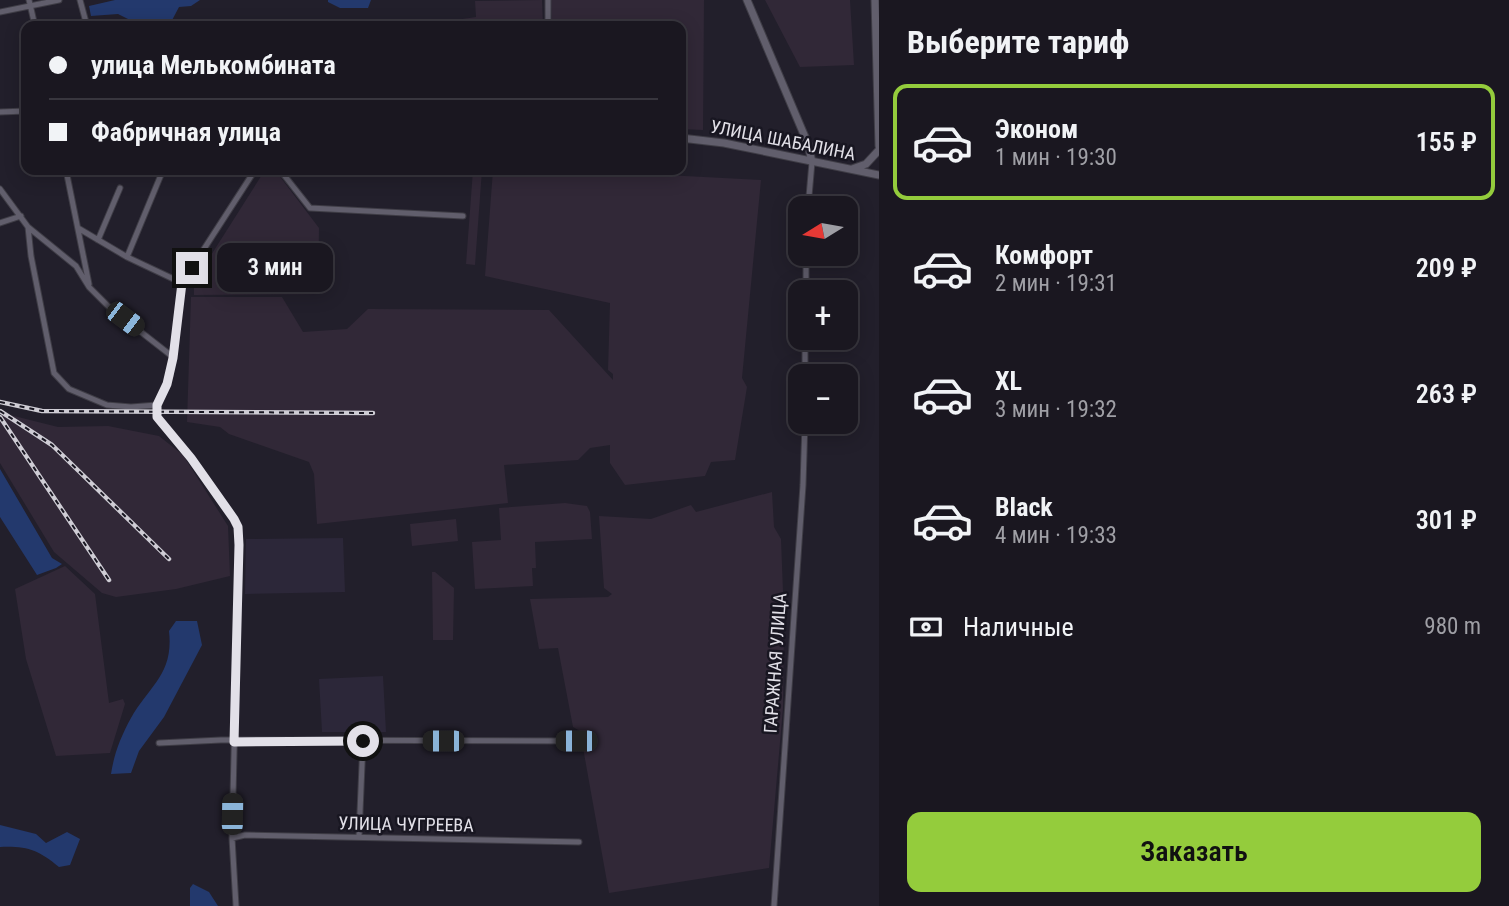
<!DOCTYPE html>
<html lang="ru">
<head>
<meta charset="utf-8">
<style>
	body { margin:0; font-family:"Roboto Condensed",sans-serif; background:#27242d; color:#f1f3f6; height:100vh; display:flex; flex-direction:column; font-size:26px; white-space:nowrap }
	* { box-sizing:border-box; margin:0 }
	p { font-size:23px; color:#9f9fa5 }
	.icon { flex:none; width:38px; height:38px; fill:none; stroke:currentColor; stroke-width:2; stroke-linecap:round; stroke-linejoin:round }
	.map { position:relative; flex:1; overflow:hidden }
	.sheet { display:flex; flex-direction:column; background:#1a1720; width:630px }
	.sheet>* { flex:none }
	.guide { position:absolute; left:21px; top:21px; width:665px; height:154px; border-radius:14px; box-shadow:0 4px 18px #0003,0 0 0 2px #38363e; display:grid; align-content:center; height:154px; padding:0 28px; background:#1a1720 }
	.needle { width:46px; rotate:259deg }
	.tools { position:absolute; left:788px; top:196px; display:grid; gap:14px }
	.tools a { display:grid; place-items:center; width:70px; height:70px; border-radius:14px; background:#1a1720; box-shadow:0 4px 18px #0003,0 0 0 2px #38363e; font-size:35px }
	.end { position:absolute; width:32px; height:32px; margin:-16px; border:9px solid #e2e0e8; background:#111; box-shadow:0 0 0 4px #111 }
	.from { border-radius:50% }
	.bubble { position:absolute; height:49px; border-radius:14px; background:#1a1720; box-shadow:0 4px 18px #0003,0 0 0 2px #38363e; font-size:23px; font-weight:600; line-height:49px; text-align:center }
	.car { position:absolute; width:21px; height:42px; margin:-21px -10px; border-radius:9px; box-shadow:0 0 5px 2px #0007; background:linear-gradient(#222 24%,#8ab4d8 0 40%,#222 0 76%,#8ab4d8 0 86%,#222 0) }
	.guide b { display:flex; align-items:center; gap:24px; height:66px; font-size:26px }
	.guide b+b { border-top:2px solid #38363e }
	.guide i { width:18px; height:18px; background:#f1f3f6 }
	ul { padding:0; list-style:none }
	li { display:flex; align-items:center; gap:21px; height:116px; margin:0 14px 10px; padding:0 14px; border:4px solid transparent; border-radius:14px }
	li div { flex:1 }
	li b { display:block; font-size:26px }
	li em { font-style:normal; font-weight:600 }
	li.current { border-color:#94cc3c }
	li>.icon { width:63px; height:63px; stroke-width:1.5 }
	h2 { padding:0 28px; font-size:32px; line-height:84px }
	.pay { display:flex; align-items:center; gap:18px; height:77px; padding:0 28px; font-size:26px }
	.pay p { margin-inline-start:auto }
	.button { display:flex; gap:14px; margin-top:auto; padding:14px 28px }
	.button a { flex:1; height:80px; border-radius:14px; background:#94cc3c; color:#111; font-size:28px; font-weight:600; line-height:80px; text-align:center }
	main { display:flex; flex:1; min-height:0 }
	.map>svg:first-child { display:block }
</style>
</head>
<body>
<main>
<div class="map">
<svg width="879" height="906" viewBox="0 0 879 906">
	<rect width="100%" height="100%" fill="#221f2b"/>
	<path fill="#2c2739" d="M343,538L345,592L245,594L246,539Z
		M383,676L386,732H322L319,679Z"/>
	<path fill="#312837" d="M542,0L543,26H415L476,17L475,1Z
		M551,0H704L703,130L681,129V26H552Z
		M765,0H850L854,65L800,67Z
		M265,170H275L319,228L318,294L194,295V282Z
		M473,170H482L475,265L466,264Z
		M493,170H571L761,180L742,378L747,387L735,460L711,462L705,476L625,485L610,463V445L590,448L578,460L504,465L508,503L317,524L314,474L309,462L229,434L220,427L187,422L191,297H282L303,332L347,329L368,309L549,310L613,380V374L608,370L610,303L485,276Z
		M0,409L10,415L58,427L108,426L159,436L183,455L228,526L230,576L176,589L116,597L102,593L54,552L0,463Z
		M772,492L774,527L781,539L784,618L783,708L769,868L609,893L580,731L573,727L558,648L539,649L530,599L608,597L612,594L604,588L599,516L651,519L691,505L696,512Z
		M565,503L587,506L590,512L592,539L535,542L536,568H532L533,586L475,589L472,542L501,540L499,508Z
		M456,519L458,541L412,546L410,524Z
		M65,566L95,594L109,703L123,699L125,704L110,753L56,756L26,659L15,589Z
		M432,572H435L454,588L453,640H433Z"/>
	<path fill="#23396d" d="M115,0H200L191,6L179,7L169,26H134L132,21L118,14L91,16L89,6Z
		M328,0H371L368,8H340L328,2Z
		M0,469L52,558L62,564L56,568L37,575L0,517Z
		M176,621H197L202,645L164,717L139,751L131,773L111,774C114,754 121,736 131,718C149,686 174,674 169,631Z
		M0,825L36,834L46,843L67,832L80,839L70,865L59,867C38,850 28,846 0,847Z
		M193,884L209,892L218,906H190V888Z"/>
	<g fill="none" stroke-linecap="round" stroke-linejoin="round">
		<defs>
			<path id="street" d="M29,0L35,26
				M80,0L87,26
				M548,0V26
				M0,12L59,0
				M0,112L26,111
				M66,170L89,284
				M280,170L310,208L463,216
				M0,189L28,227L31,256L54,373L69,389L107,405L131,407L157,405
				M808,208L812,162
				M0,223L21,216
				M28,227L76,266L89,287L109,307L173,357
				M78,228L127,257L182,283
				M98,240L120,188
				M127,257L163,170
				M806,292V254
				M805,376V338
				M159,743L221,740L576,741
				M359,836L363,741
				M232,838L245,835L579,842
				M236,906L232,838L239,545L238,527L234,519L191,458L159,421L156,412L157,405L170,376L182,283L255,170
				M774,906L803,485L805,422"/>
			<path id="secondary" d="M747,0L808,144L812,162
				M875,0L879,146
				M681,138L724,143L879,175
				M852,169L866,164L879,150"/>
		</defs>
		<use href="#street" stroke="#3f3d46" stroke-width="7"/>
		<use href="#secondary" stroke="#3f3d46" stroke-width="9"/>
		<use href="#street" stroke="#615e6c" stroke-width="5"/>
		<use href="#secondary" stroke="#615e6c" stroke-width="7"/>
		<defs>
			<path id="rail" d="M0,402L42,411L373,413
				M0,411L52,445L169,559
				M0,417L109,580"/>
		</defs>
		<use href="#rail" stroke="#ceccd4" stroke-width="4.5"/>
		<use href="#rail" stroke="#181621" stroke-width="2" stroke-dasharray="5" stroke-linecap="butt"/>
	</g>
	<g fill="none" stroke-linecap="round" stroke-linejoin="round">
		<path stroke="#e2e0e8" stroke-width="9" d="M192,268L182,283L173,358L167,384L157,405V417L191,458L234,519L238,527L239,545L234,742L363,741"/>
	</g>
	<g text-anchor="middle" dominant-baseline="central" stroke-width="5" stroke-linejoin="round" paint-order="stroke">
		<g font-size="18" fill="#e2e0e8" stroke="#181621">
			<text transform="translate(783 140) rotate(11)">УЛИЦА ШАБАЛИНА</text>
			<text transform="translate(775 663) rotate(-86)">ГАРАЖНАЯ УЛИЦА</text>
			<text transform="translate(406 824) rotate(1)">УЛИЦА ЧУГРЕЕВА</text>
		</g>
	</g>
</svg>
<div class="tools">
<a><svg class="needle" viewBox="-14 -14 28 28"><path d="M0-13l5 13h-10z" fill="#e53935"/><path d="M0 13l5-13h-10z" fill="#9f9fa5"/></svg></a>
<a>+</a>
<a>−</a>
</div>
<i class="end from" style="left:363px;top:741px"></i>
<i class="end" style="left:192px;top:268px"></i>
<div class="bubble" style="left:217px;top:243px;width:116px">3 мин</div>
<i class="car" style="left:125px;top:319px;rotate:127deg"></i>
<i class="car" style="left:443px;top:741px;rotate:270deg"></i>
<i class="car" style="left:576px;top:741px;rotate:270deg"></i>
<i class="car" style="left:232px;top:814px;rotate:1deg"></i>
<div class="guide">
<b><i class="from"></i>улица Мелькомбината</b>
<b><i></i>Фабричная улица</b>
</div>
</div>
<section class="sheet">
<h2>Выберите тариф</h2>
<ul>
<li class="current"><svg class="icon" aria-label="car" viewBox="0 0 24 24"><path d="M5 17H2v-5l4-1 3-4h7l3 4 3 1v5h-3M9 17h6M6 11h13"/><circle cx="7" cy="17" r="2"/><circle cx="17" cy="17" r="2"/></svg><div><b>Эконом</b><p>1 мин · 19:30</p></div><em>155 ₽</em></li>
<li><svg class="icon" aria-label="car" viewBox="0 0 24 24"><path d="M5 17H2v-5l4-1 3-4h7l3 4 3 1v5h-3M9 17h6M6 11h13"/><circle cx="7" cy="17" r="2"/><circle cx="17" cy="17" r="2"/></svg><div><b>Комфорт</b><p>2 мин · 19:31</p></div><em>209 ₽</em></li>
<li><svg class="icon" aria-label="car" viewBox="0 0 24 24"><path d="M5 17H2v-5l4-1 3-4h7l3 4 3 1v5h-3M9 17h6M6 11h13"/><circle cx="7" cy="17" r="2"/><circle cx="17" cy="17" r="2"/></svg><div><b>XL</b><p>3 мин · 19:32</p></div><em>263 ₽</em></li>
<li><svg class="icon" aria-label="car" viewBox="0 0 24 24"><path d="M5 17H2v-5l4-1 3-4h7l3 4 3 1v5h-3M9 17h6M6 11h13"/><circle cx="7" cy="17" r="2"/><circle cx="17" cy="17" r="2"/></svg><div><b>Black</b><p>4 мин · 19:33</p></div><em>301 ₽</em></li>
</ul>
<div class="pay"><svg class="icon" aria-label="cash" viewBox="0 0 24 24"><path d="M3 7h18v10H3z"/><circle cx="12" cy="12" r="2"/></svg>Наличные<p>980 m</p></div>
<div class="button"><a>Заказать</a></div>
</section>
</main>
</body>
</html>
